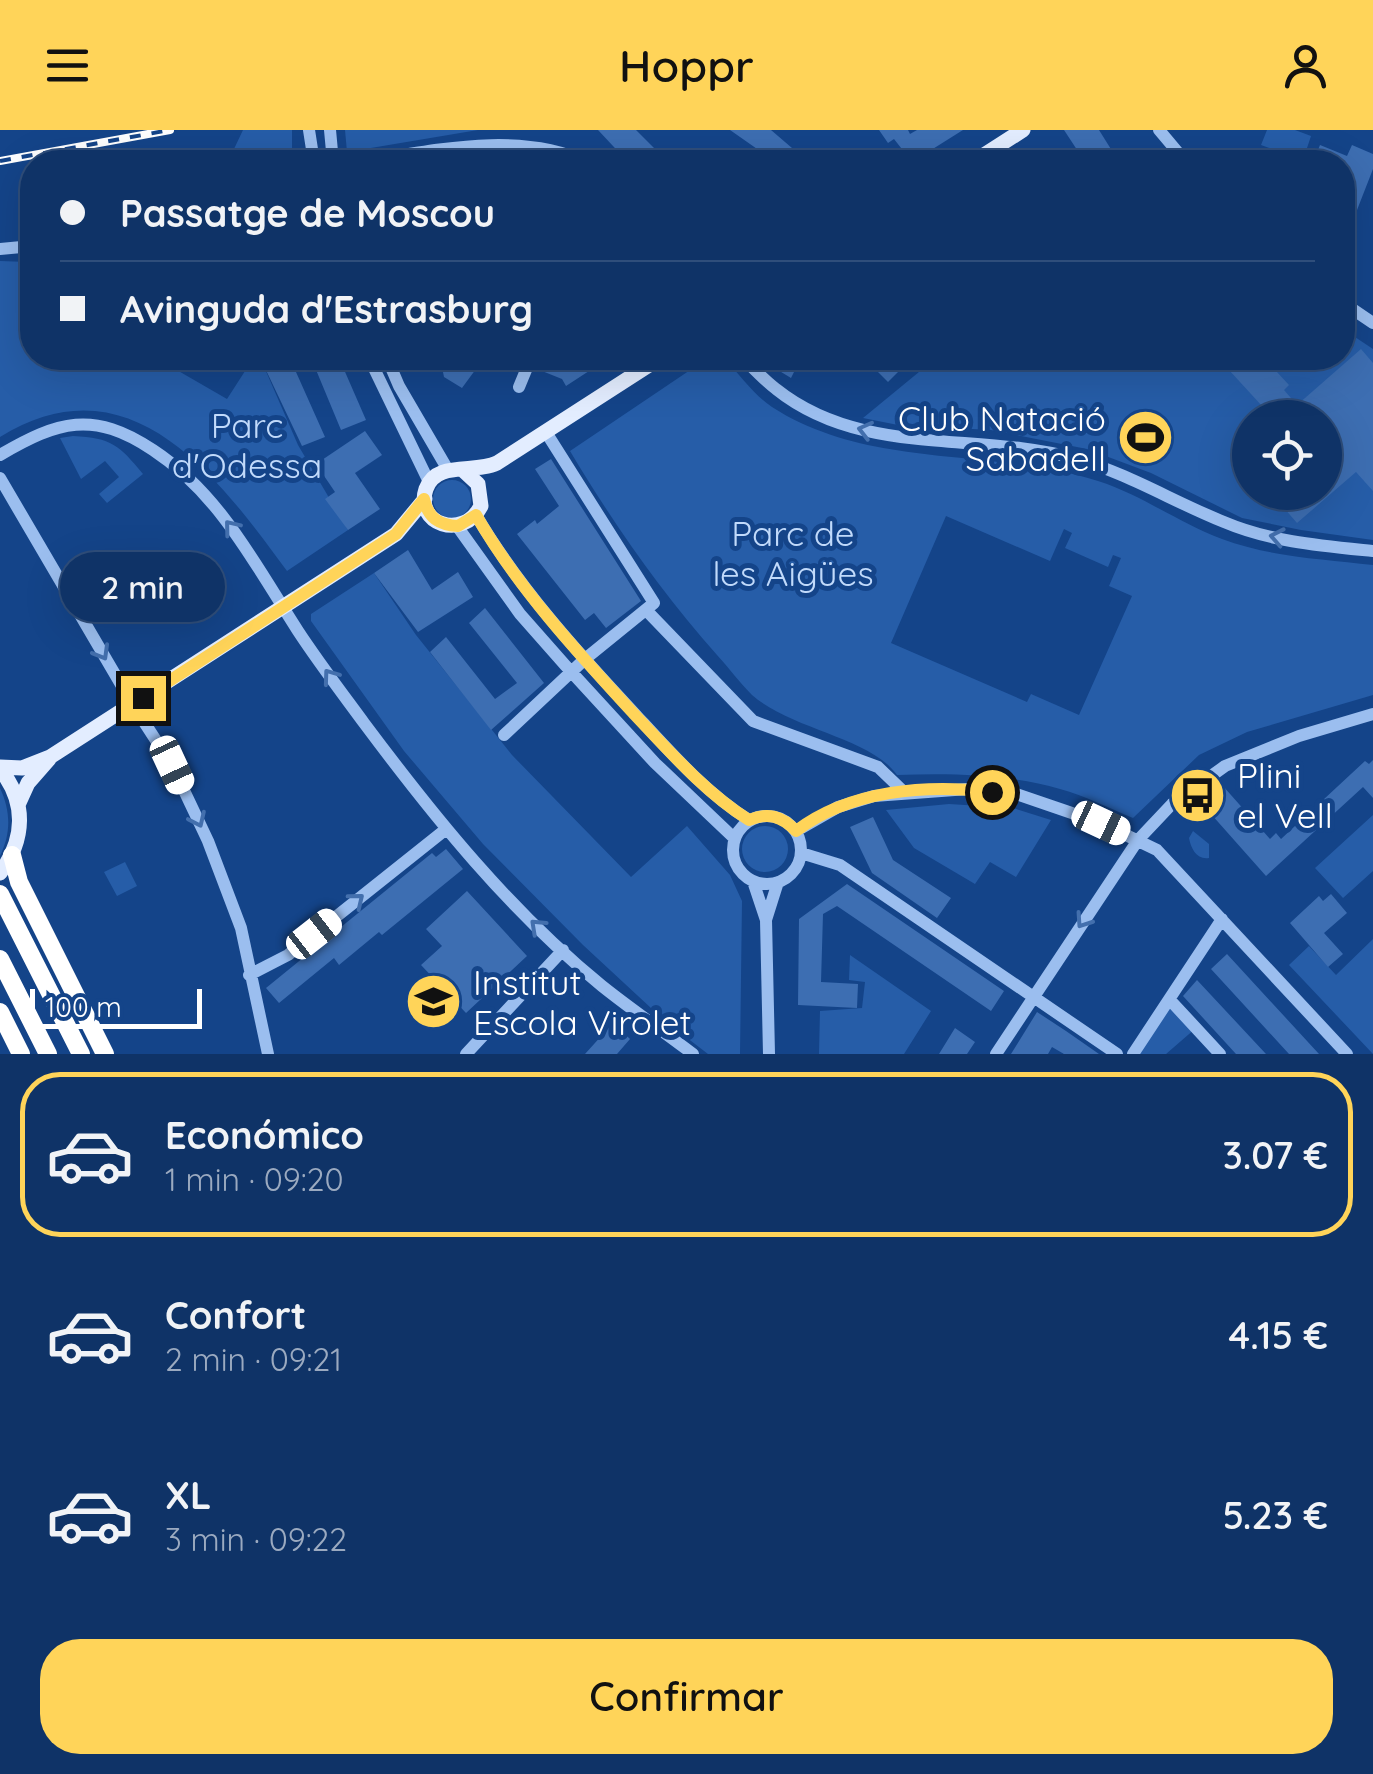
<!DOCTYPE html>
<html lang="es">
<head>
<meta charset="utf-8">
<style>
	body { margin:0; font-family:Quicksand,sans-serif; background:#183b6d; color:#f1f3f6; height:100vh; display:flex; flex-direction:column; font-size:38px; white-space:nowrap }
	* { box-sizing:border-box; margin:0 }
	p { font-size:32px; color:#9baac0 }
	.icon { flex:none; width:55px; height:55px; fill:none; stroke:currentColor; stroke-width:2; stroke-linecap:round; stroke-linejoin:round }
	.map { position:relative; height:924px; overflow:hidden }
	.drawer { display:flex; flex-direction:column; background:#0f3367; flex:1 }
	.drawer>* { flex:none }
	.hud { position:absolute; left:20px; top:20px; width:1335px; height:220px; border-radius:40px; box-shadow:0 10px 40px #0002,0 0 0 2px #2f4e7b; display:grid; align-content:center; height:220px; padding:0 40px; background:#0f3367 }
	.tools { position:absolute; left:1232px; top:270px; display:grid; gap:20px }
	.tools a { display:grid; place-items:center; width:110px; height:110px; border-radius:50%; background:#0f3367; box-shadow:0 10px 40px #0002,0 0 0 2px #2f4e7b; font-size:50px }
	.scale { position:absolute; left:30px; bottom:25px; width:172px; box-sizing:border-box; padding-left:10px; border:5px solid #fff; border-top:0; font-size:28px; line-height:35px; white-space:nowrap; color:#fff; -webkit-text-stroke:8px #144489; paint-order:stroke }
	.end { position:absolute; width:45px; height:45px; margin:-22px; border:12px solid #ffd459; background:#111; box-shadow:0 0 0 5px #111 }
	.from { border-radius:50% }
	.bubble { position:absolute; height:70px; border-radius:35px; background:#0f3367; box-shadow:0 10px 40px #0002,0 0 0 2px #2f4e7b; font-size:32px; font-weight:600; line-height:70px; text-align:center }
	.car { position:absolute; width:30px; height:60px; margin:-30px -15px; border-radius:12px; box-shadow:0 0 8px 2px #0007; background:linear-gradient(#fff 24%,#345 0 40%,#fff 0 76%,#345 0 86%,#fff 0) }
	.hud b { display:flex; align-items:center; gap:35px; height:95px; font-size:38px }
	.hud b+b { border-top:2px solid #2f4e7b }
	.hud i { width:25px; height:25px; background:#f1f3f6 }
	ul { padding:18px 0 0; list-style:none }
	li { display:flex; align-items:center; gap:30px; height:165px; margin:0 20px 15px; padding:0 20px; border:5px solid transparent; border-radius:40px }
	li div { flex:1 }
	li b { display:block; font-size:38px }
	li em { font-style:normal; font-weight:600 }
	li.on { border-color:#ffd459 }
	li>.icon { width:90px; height:90px; stroke-width:1.5 }
	.action { display:flex; gap:20px; margin-top:auto; padding:20px 40px }
	.action a { flex:1; height:115px; border-radius:40px; background:#ffd459; color:#111; font-size:40px; font-weight:600; line-height:115px; text-align:center }
	header { display:flex; justify-content:space-between; align-items:center; height:130px; padding:0 40px; background:#ffd459; color:#111; font-size:45px; font-weight:600 }
	.map>svg:first-child { display:block }
</style>
</head>
<body>
<header><svg class="icon" aria-label="menu" viewBox="0 0 24 24"><path d="M4 6h16M4 12h16M4 18h16"/></svg>Hoppr<svg class="icon" aria-label="person" viewBox="0 0 24 24"><circle cx="12" cy="8" r="4"/><path d="M4 21q1-7 8-7t8 7"/></svg></header>
<div class="map">
<svg width="1373" height="924" viewBox="0 0 1373 924">
	<rect width="100%" height="100%" fill="#144489"/>
	<path fill="#265da8" fill-rule="evenodd" d="M243,0H292V32H208L234,19Z
		M345,0H478L347,22Z
		M1267,0H1295L1311,6L1303,30L1261,15Z
		M0,131L28,132L32,140V228H156L227,269L247,238L262,232L298,315L348,400L287,441C218,347 130,226 0,307Z
		M1343,199L1373,219V410L1301,400L1242,388L1151,343L1087,319L991,300L898,295L863,288L936,228H1342ZM1250,288H1325V362H1250Z
		M708,228H724C739,244 754,265 772,277C870,340 991,317 1098,351C1142,365 1179,393 1222,409C1270,427 1323,429 1373,435V565L1247,602L1199,625L1133,688C1109,678 1085,666 1060,659C1008,644 952,643 897,645C870,607 792,600 752,565C740,553 729,538 717,525C661,462 613,393 570,321ZM946,386L1050,431L1064,399L1072,403L1065,418L1108,437L1113,425L1121,428L1109,456L1132,466L1079,585L1031,564L1027,572L891,513Z
		M73,306C112,308 119,315 143,344L107,373L99,364L119,347L105,331L81,349L60,308Z
		M433 369a19 19 0 1 1 38 0a19 19 0 1 1-38 0Z
		M374,443L416,505L512,625L631,747L687,696L730,745L742,771L740,924H708L665,891L583,815L483,714L404,621L311,491V484Z
		M0,658C11,682 11,703 0,726Z
		M949,674L1013,678L1051,690L1016,747L990,732L975,754L914,718L886,680Z
		M1373,685V741L1343,768L1315,738Z
		M742 719a23 23 0 1 1 46 0a23 23 0 1 1-46 0Z
		M1193,701L1209,714V728C1197,730 1191,719 1189,708Z
		M125,732L137,756L117,766L104,742Z
		M1373,809V924L1289,835L1309,816L1336,845Z
		M850,825L931,881L904,924H819L820,881L862,878L865,852L849,850Z
		M1170,870L1196,898L1166,924H1133Z"/>
	<path fill="#3d6eb2" d="M598,0H636L668,32H628Z
		M730,0H771L792,18L801,32H768L760,21Z
		M879,0H908L910,4L917,0H963L912,32L894,9L888,13Z
		M1064,0H1099L1119,32H1085Z
		M1320,15L1347,26L1352,15L1373,24V39L1350,98L1342,95V65L1349,50L1342,47V32H1313Z
		M1361,219L1373,233V361L1356,342L1297,393L1270,362H1325V288H1250L1262,276L1218,228H1264L1289,255L1284,260L1297,275Z
		M287,228H339L366,290L341,300L314,235L296,242L325,307L302,316L264,236Z
		M453,228H484L462,258L444,247L443,242Z
		M541,228H609L566,256L562,249L537,239Z
		M771,228H801L791,248L768,234Z
		M864,228H912L888,252Z
		M365,301L382,325L355,343L380,379L348,400L325,369L335,362L316,334Z
		M551,329L641,471L606,498L594,483L585,490L517,404L535,390L537,394L559,376L535,339Z
		M408,420L432,460L458,442L473,467L418,502L374,443Z
		M485,478L544,553L491,600L430,522L446,507L495,569L517,553L469,493Z
		M1373,630V668L1363,657L1266,746L1203,675L1223,656L1270,709L1276,703L1281,709L1365,631L1369,634Z
		M873,687L893,730L951,768L937,788L872,743L850,697Z
		M446,719L463,739L382,805L379,802L339,835L334,828L279,873L266,858L432,723L436,727Z
		M847,754L1004,861L991,881L837,776L823,784L821,852L858,854L857,878L798,875L799,789Z
		M467,761L527,826L466,883L421,835L442,816L426,799Z
		M1331,764L1347,783L1324,803L1343,824L1328,837L1290,793L1319,766L1323,771Z
		M1227,824L1319,924H1289L1211,839Z
		M1197,850L1266,924H1236L1183,866Z
		M1037,882L1066,901L1099,924H1064L1052,917L1048,924H1011Z
		M613,893L630,909L617,924H585Z
		M955,898L975,912L967,924H939Z"/>
	<g fill="none" stroke-linecap="round" stroke-linejoin="round">
		<path stroke="#9bbeef" stroke-width="12" d="M309,0L314,32
			M330,0L333,32
			M1159,0L1186,32
			M359,32C432,21 518,0 586,32
			M0,119L32,116
			M1342,172L1373,193
			M369,228L429,352
			M387,228L399,256L448,340
			M743,228C753,238 764,250 776,259C862,328 978,301 1077,329C1129,344 1174,372 1224,392C1271,412 1323,416 1373,421
			M519,257L531,228
			M0,325C58,291 93,280 153,320C220,364 256,436 298,501C319,533 342,563 364,593C435,688 510,781 602,856C632,880 663,901 693,924
			M0,348L133,575L172,635L208,711L241,798L268,924
			M476,385C519,458 578,523 636,585C670,622 706,663 749,690
			M457,396L520,484L565,535L655,633L734,708
			M646,480L753,591L878,637L904,662
			M504,605L585,529L654,473L549,307
			M733 720a34 34 0 1 1 68 0a34 34 0 1 1-68 0Z
			M796,701L838,677L874,666L968,659L1016,664L1101,693L1157,720L1347,924
			M801,723L840,735L1117,924
			M753,751L766,790L769,924
			M766,790L778,752
			M249,845L288,825L445,700
			M1170,870L1220,924
			M466,924L563,820
			M996,924L1138,710L1172,674L1225,636L1299,606L1373,584
			M1133,924L1222,789"/>
		<path stroke="#e3edff" stroke-width="15" d="M973,32L1023,0
			M464,341L478,354L481,376C463,411 414,394 426,359C436,330 475,344 497,333L660,228
			M0,637L22,638L50,627L396,404L425,369
			M0,639C27,672 25,710 0,743
			M18,675L28,653L49,629"/>
		<path stroke="#fff" stroke-width="18" d="M12,725L19,752L105,924
			M0,764L81,924
			M0,829L48,924
			M0,882L21,924"/>
		<defs>
			<path id="rail" d="M0,31L170,0"/>
		</defs>
		<use href="#rail" stroke="#fff" stroke-width="8"/>
		<use href="#rail" stroke="#144489" stroke-width="4" stroke-dasharray="11" stroke-linecap="butt"/>
	</g>
	<defs><path id="oneway-chevron" d="M-2-3.5L2.5 0L-2 3.5" fill="none" stroke-width="1.6" stroke-linecap="round" stroke-linejoin="round" transform="scale(2.5)"/></defs>
	<g stroke="#436fad">
		<use href="#oneway-chevron" transform="translate(865 300) rotate(-166)"/>
		<use href="#oneway-chevron" transform="translate(231 397) rotate(-129)"/>
		<use href="#oneway-chevron" transform="translate(1277 407) rotate(-169)"/>
		<use href="#oneway-chevron" transform="translate(102 523) rotate(60)"/>
		<use href="#oneway-chevron" transform="translate(330 546) rotate(-126)"/>
		<use href="#oneway-chevron" transform="translate(198 690) rotate(65)"/>
		<use href="#oneway-chevron" transform="translate(357 770) rotate(-39)"/>
		<use href="#oneway-chevron" transform="translate(1083 791) rotate(124)"/>
		<use href="#oneway-chevron" transform="translate(537 796) rotate(-137)"/>
	</g>
	<g fill="none" stroke-linecap="round" stroke-linejoin="round">
		<path stroke="#ffd459" stroke-width="12" d="M143,568L396,404L424,369C428,388 439,395 458,396L476,385C518,458 578,523 635,585C670,622 706,663 749,690C768,682 782,686 796,701C850,660 926,654 992,662"/>
	</g>
	<defs>
		<symbol id="stadium-disc" viewBox="-11 -11 22 22"><circle r="9.5" fill="#ffd459" stroke="#144489"/><path d="M0-5a6.5 5 0 1 0 0 10a6.5 5 0 1 0 0-10ZM-3.5-1.8h7v3.6h-7Z" fill="#111"/></symbol>
		<symbol id="bus-disc" viewBox="-11 -11 22 22"><circle r="9.5" fill="#ffd459" stroke="#144489"/><path d="M-5-6H5V4H4V6H2V4H-2V6H-4V4H-5ZM-3.5-4V0h7V-4ZM-3.5 1.2v1.5H-2V1.2ZM2 1.2v1.5H3.5V1.2Z" fill="#111"/></symbol>
		<symbol id="school-disc" viewBox="-11 -11 22 22"><circle r="9.5" fill="#ffd459" stroke="#144489"/><path d="M0-5L7-2L0 1L-7-2ZM-4 1L0 2.5L4 1V4Q0 6-4 4Z" fill="#111"/></symbol>
	</defs>
	<g fill-rule="evenodd">
		<use href="#stadium-disc" x="1114" y="276" width="63" height="63"/>
		<use href="#bus-disc" x="1166" y="634" width="63" height="63"/>
		<use href="#school-disc" x="402" y="840" width="63" height="63"/>
	</g>
	<g text-anchor="middle" dominant-baseline="central" stroke-width="10" stroke-linejoin="round" paint-order="stroke">
		<g font-size="35" fill="#fff" stroke="#144489" text-anchor="start">
			<text x="1106" y="288" text-anchor="end">Club Natació<tspan x="1106" dy="40">Sabadell</tspan></text>
			<text x="1237" y="645">Plini<tspan x="1237" dy="40">el Vell</tspan></text>
			<text x="473" y="852">Institut<tspan x="473" dy="40">Escola Virolet</tspan></text>
		</g>
		<g font-size="35" fill="#c1dafb" stroke="#144489">
			<text x="247" y="295">Parc<tspan x="247" dy="40">d'Odessa</tspan></text>
			<text x="793" y="403">Parc de<tspan x="793" dy="40">les Aigües</tspan></text>
		</g>
	</g>
</svg>
<div class="tools">
<a><svg class="icon" aria-label="locate" viewBox="0 0 24 24"><circle cx="12" cy="12" r="6"/><path d="M12 2v4M12 18v4M2 12h4M18 12h4"/></svg></a>
</div>
<div class="scale">100 m</div>
<i class="end from" style="left:992px;top:662px"></i>
<i class="end" style="left:143px;top:568px"></i>
<div class="bubble" style="left:60px;top:422px;width:165px">2 min</div>
<i class="car" style="left:172px;top:635px;rotate:155deg"></i>
<i class="car" style="left:1101px;top:693px;rotate:115deg"></i>
<i class="car" style="left:314px;top:804px;rotate:52deg"></i>
<div class="hud">
<b><i class="from"></i>Passatge de Moscou</b>
<b><i></i>Avinguda d'Estrasburg</b>
</div>
</div>
<section class="drawer">
<ul>
<li class="on"><svg class="icon" aria-label="car" viewBox="0 0 24 24"><path d="M5 17H2v-5l4-1 3-4h7l3 4 3 1v5h-3M9 17h6M6 11h13"/><circle cx="7" cy="17" r="2"/><circle cx="17" cy="17" r="2"/></svg><div><b>Económico</b><p>1 min · 09:20</p></div><em>3.07 €</em></li>
<li><svg class="icon" aria-label="car" viewBox="0 0 24 24"><path d="M5 17H2v-5l4-1 3-4h7l3 4 3 1v5h-3M9 17h6M6 11h13"/><circle cx="7" cy="17" r="2"/><circle cx="17" cy="17" r="2"/></svg><div><b>Confort</b><p>2 min · 09:21</p></div><em>4.15 €</em></li>
<li><svg class="icon" aria-label="car" viewBox="0 0 24 24"><path d="M5 17H2v-5l4-1 3-4h7l3 4 3 1v5h-3M9 17h6M6 11h13"/><circle cx="7" cy="17" r="2"/><circle cx="17" cy="17" r="2"/></svg><div><b>XL</b><p>3 min · 09:22</p></div><em>5.23 €</em></li>
</ul>
<div class="action"><a>Confirmar</a></div>
</section>
</body>
</html>
